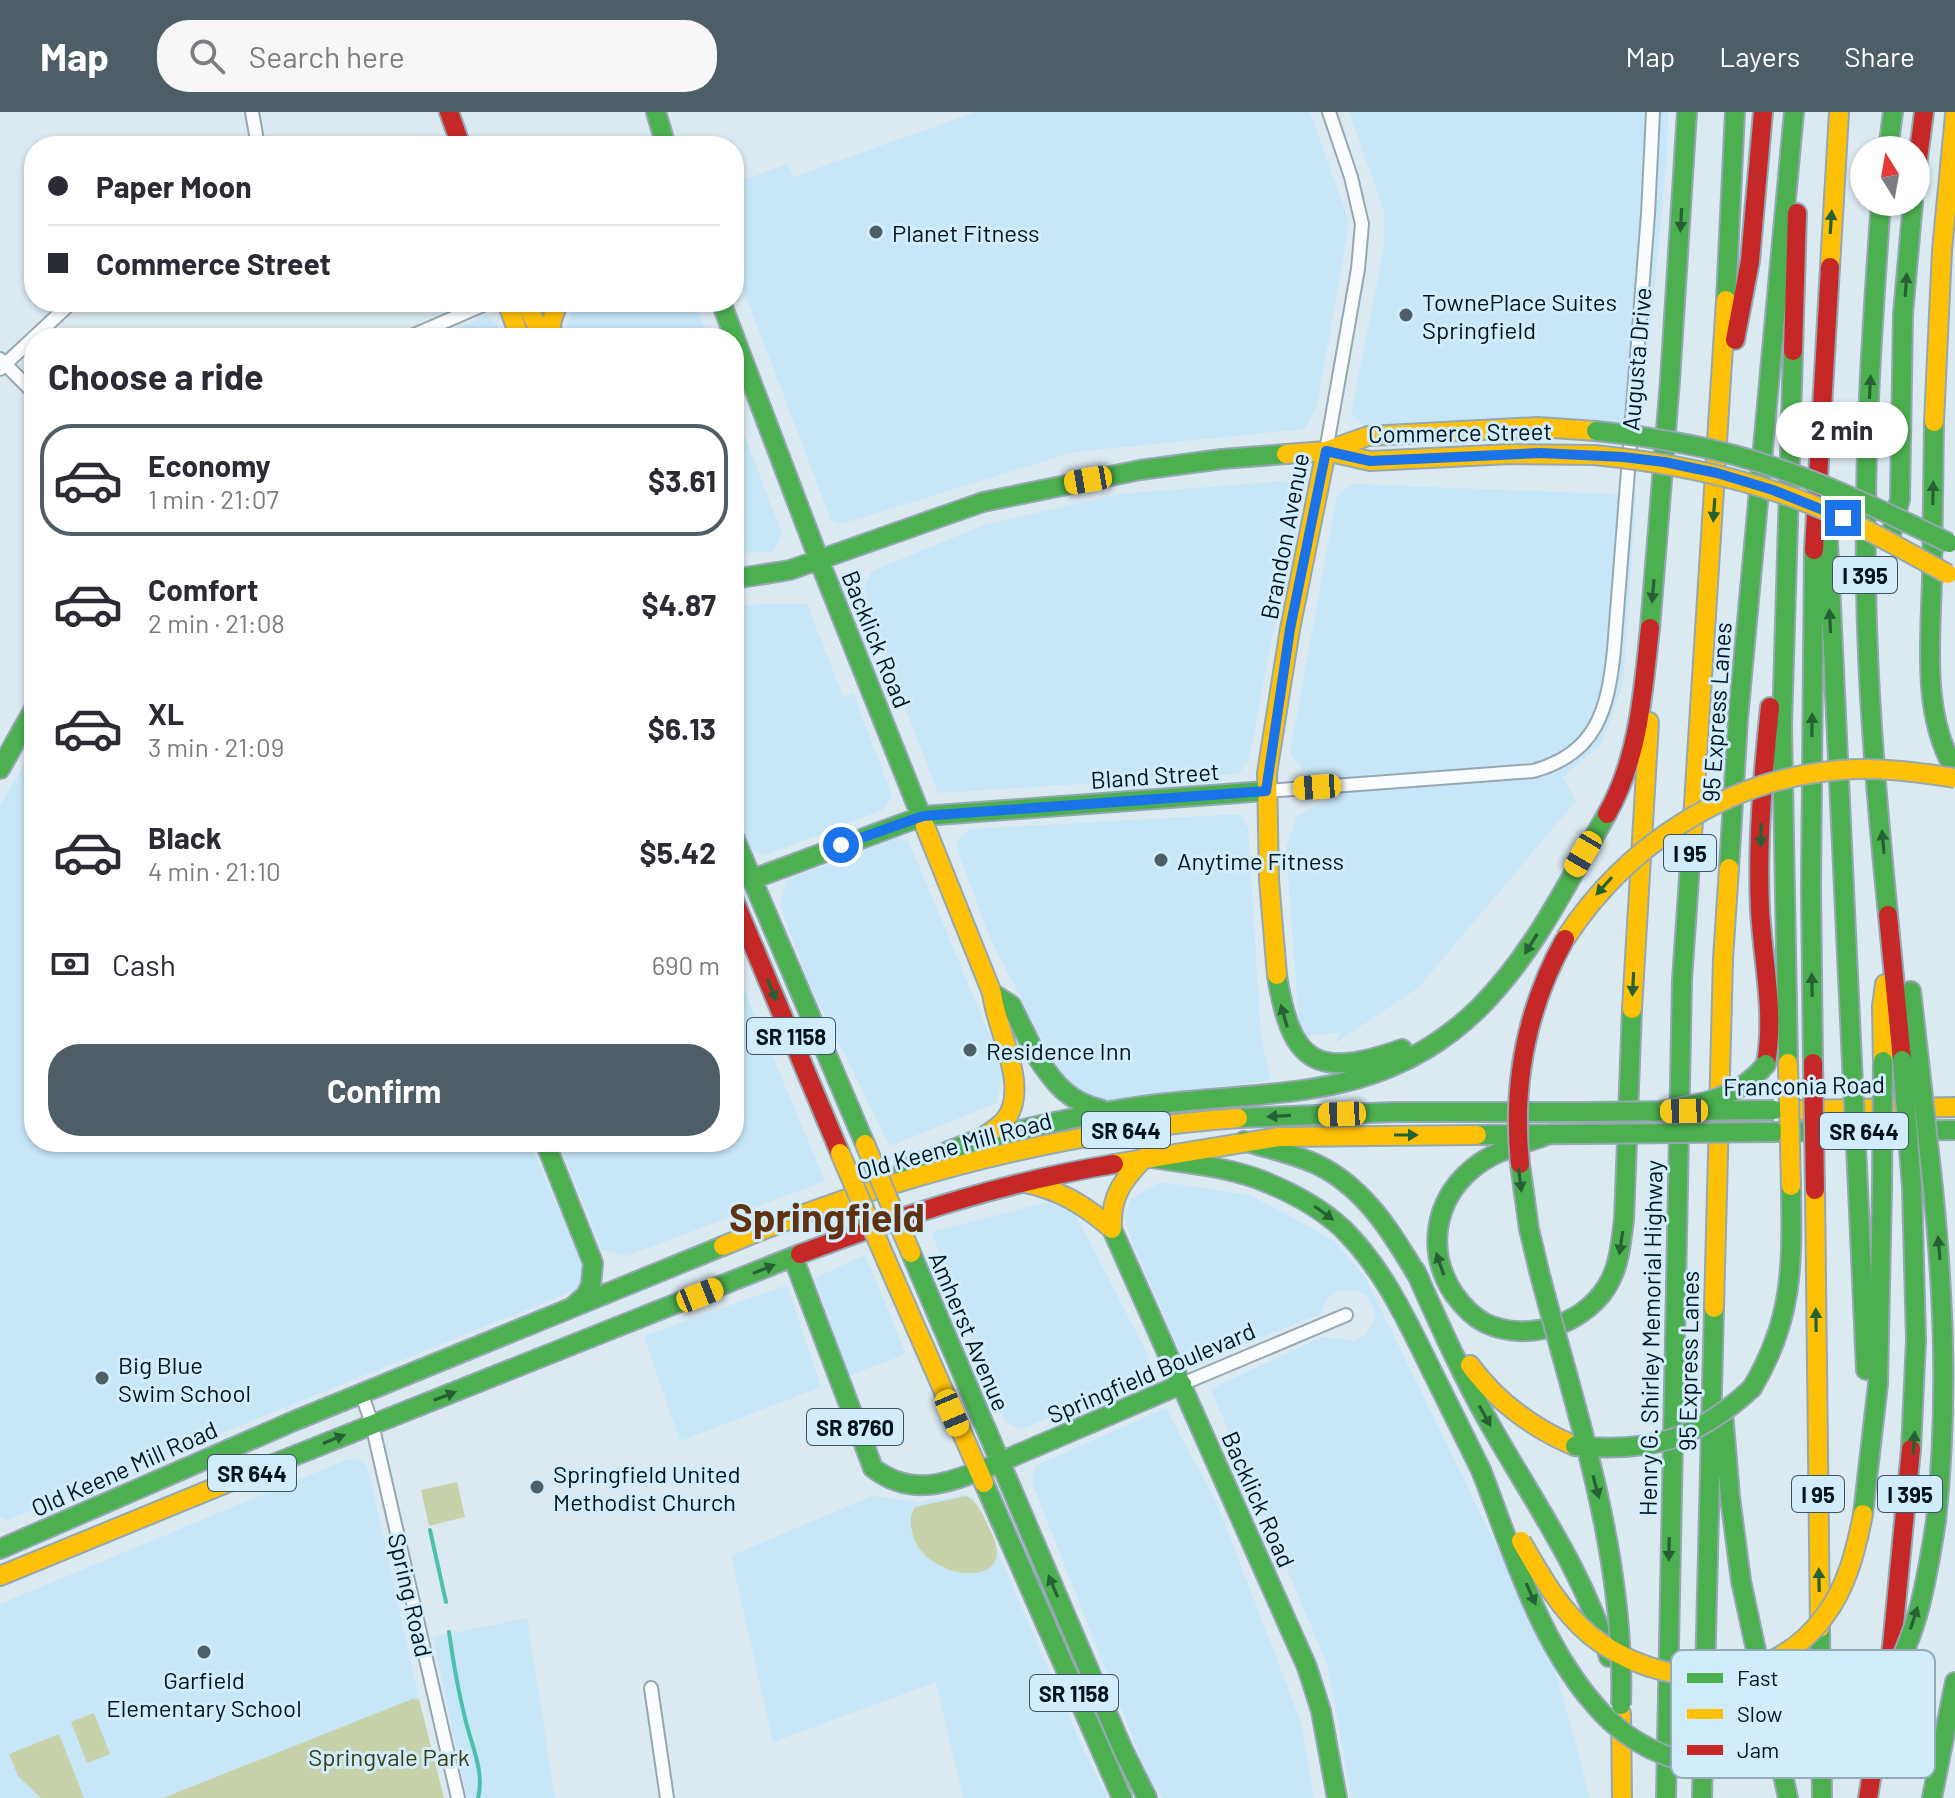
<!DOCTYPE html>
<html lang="en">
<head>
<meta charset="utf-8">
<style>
	body { margin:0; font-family:Barlow,sans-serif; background:#f7f7f7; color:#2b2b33; height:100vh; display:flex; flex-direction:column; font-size:30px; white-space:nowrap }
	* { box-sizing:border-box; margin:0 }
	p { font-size:26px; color:#7c7c81 }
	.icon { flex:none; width:44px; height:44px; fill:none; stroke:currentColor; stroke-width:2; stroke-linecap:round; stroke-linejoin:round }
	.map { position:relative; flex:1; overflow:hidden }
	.side { position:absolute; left:24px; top:216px; width:720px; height:824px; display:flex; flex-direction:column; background:#fff; border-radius:32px; box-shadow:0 2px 6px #0004 }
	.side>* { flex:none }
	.banner { position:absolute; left:24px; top:24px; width:720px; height:176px; border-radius:32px; box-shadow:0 2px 6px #0004; display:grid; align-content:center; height:176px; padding:0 24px; background:#fff }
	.needle { width:52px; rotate:349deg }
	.controls { position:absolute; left:1850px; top:24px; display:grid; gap:16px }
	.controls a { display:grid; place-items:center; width:80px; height:80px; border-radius:50%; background:#fff; box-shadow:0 2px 6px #0004; font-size:40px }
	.end { position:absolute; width:36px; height:36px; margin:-18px; border:10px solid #1a73e8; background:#fff; box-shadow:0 0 0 4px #fff }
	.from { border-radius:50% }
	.bubble { position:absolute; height:56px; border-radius:28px; background:#fff; box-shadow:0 2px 6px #0004; font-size:26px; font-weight:700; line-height:56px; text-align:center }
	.car { position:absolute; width:24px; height:48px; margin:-24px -12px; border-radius:10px; box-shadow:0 0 6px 2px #0007; background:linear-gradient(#f5c518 24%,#345 0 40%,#f5c518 0 76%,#345 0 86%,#f5c518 0) }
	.banner b { display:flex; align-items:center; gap:28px; height:76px; font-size:30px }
	.banner b+b { border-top:2px solid #e1e1e2 }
	.banner i { width:20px; height:20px; background:#2b2b33 }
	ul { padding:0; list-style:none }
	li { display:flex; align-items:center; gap:24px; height:112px; margin:0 16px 12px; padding:0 8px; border:4px solid transparent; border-radius:32px }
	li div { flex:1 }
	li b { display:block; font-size:30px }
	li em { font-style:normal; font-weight:700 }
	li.on { border-color:#4d5e67 }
	li>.icon { width:72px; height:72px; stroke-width:1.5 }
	h2 { padding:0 24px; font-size:36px; line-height:96px }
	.pay { display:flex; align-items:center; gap:20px; height:88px; padding:0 24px; font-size:30px }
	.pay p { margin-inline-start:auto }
	.action { display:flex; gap:16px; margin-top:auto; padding:16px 24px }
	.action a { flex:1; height:92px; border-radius:32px; background:#4d5e67; color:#fff; font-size:32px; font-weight:700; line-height:92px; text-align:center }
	header { display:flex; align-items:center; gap:48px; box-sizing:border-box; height:112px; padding:0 40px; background:#4d5e67; color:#fff }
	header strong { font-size:38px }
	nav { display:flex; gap:44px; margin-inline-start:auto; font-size:28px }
	.search { width:560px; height:72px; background:#f7f7f7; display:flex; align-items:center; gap:20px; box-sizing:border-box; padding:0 28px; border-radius:32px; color:#7c7c81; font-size:30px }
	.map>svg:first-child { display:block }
</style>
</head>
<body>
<header>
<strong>Map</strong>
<div class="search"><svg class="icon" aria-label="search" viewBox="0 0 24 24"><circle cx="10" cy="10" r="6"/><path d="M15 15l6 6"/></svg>Search here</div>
<nav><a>Map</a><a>Layers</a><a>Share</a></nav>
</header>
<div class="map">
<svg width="1955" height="1686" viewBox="0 0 1955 1686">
	<rect width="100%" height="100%" fill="#dbe9f1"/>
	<path fill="#c7e6f8" d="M976,0H1310L1349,110L1317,295L1304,317L1074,340L841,412L831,408L734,153V71L788,52L793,65Z
		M1349,0H1668L1667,42L1641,319L1537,310L1365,315L1351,302L1384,135V99Z
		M584,190H694L708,226H563L574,194Z
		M486,204L496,211L502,226H437Z
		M734,295L782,422L772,440L734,441Z
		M1286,369L1298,386L1249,648L1238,662L938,681L880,531L864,475L872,459L987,412L1120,382Z
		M1352,372L1636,383L1623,572L1602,631L1563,665L1576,689L1418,876L1334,932L1342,920L1300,925L1286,735L1297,704L1326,688L1290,640L1337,384Z
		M807,492L843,585L853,581L892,684L884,697L766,743L751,739L734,691V493Z
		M34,635V1030H529L566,1114L583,1157L584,1167L575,1178L7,1408L0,1405V694Z
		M1239,702L1248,716L1261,926L1271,968L1108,990L1079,981L1052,947L990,826L957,737L959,725L972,717Z
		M895,726L908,728L1004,958L996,991L890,1034L808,869L780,792L787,768Z
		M734,853L825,1069L627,1144L602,1138L559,1030H734Z
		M1161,1070L1250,1083L1333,1128L1365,1165L1554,1552L1590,1686H1352L1327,1552L1211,1277L1322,1225L1354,1229L1366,1223L1375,1205L1374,1197L1367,1184L1359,1179L1340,1178L1327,1187L1321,1200L1316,1204L1186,1254L1133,1132L1125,1105L1132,1086Z
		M1048,1090L1075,1102L1149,1245L1142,1263L1022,1317L1006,1311L968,1220L959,1223L927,1148L940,1143L932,1120Z
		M865,1143L906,1242L849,1264L815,1166Z
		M787,1173L821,1275L680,1329L644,1224Z
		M1166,1296L1217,1392L1286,1571L1301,1611L1314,1686H1162L1149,1666L1032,1371L1035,1354Z
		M358,1347L366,1353L370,1365L419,1587L166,1686H0V1492L346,1348Z
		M964,1383L974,1386L1085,1641L1108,1686H963L936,1570L773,1630L731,1444L872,1384L918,1390Z
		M527,1506L555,1686H467L433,1525Z"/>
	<path fill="#c7d1aa" d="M457,1370L465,1405L429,1414L421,1378Z
		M966,1384C980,1391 984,1406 991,1420C1022,1481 920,1469 912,1419C910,1411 910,1403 915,1395Z
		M415,1586V1588L419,1587L444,1686H163Z
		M94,1601L110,1642L87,1651L71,1610Z
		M59,1622L84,1686H41L18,1664L9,1642Z"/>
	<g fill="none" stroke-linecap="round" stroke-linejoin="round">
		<path stroke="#4cc0ac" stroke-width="4" d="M430,1418L446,1490
			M449,1520C453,1549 458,1578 465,1606C471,1632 485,1660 478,1686"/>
		<defs>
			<path id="street" d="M252,0L258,34
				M407,226L490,190
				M0,247L34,281
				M0,257L72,190
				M1326,339L1358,157L1362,112L1351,65L1329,0
				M1266,679L1533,659C1597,642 1608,597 1614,538L1648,102L1653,0
				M1182,1272L1346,1203
				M361,1280L372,1312L458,1686
				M651,1576L667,1686"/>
			<path id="fast" d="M656,0L666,34
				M1888,38L1893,0
				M1881,90C1872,215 1864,340 1866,465C1867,578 1877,691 1888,803
				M1726,188L1735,0
				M721,190L819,448L925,714
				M1934,310C1933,361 1933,413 1932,464C1931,527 1921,602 1955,658
				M1828,429L1852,951
				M1889,430L1900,387L1903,202L1913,90
				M734,467L790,458L983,390L1140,358L1222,347L1286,342
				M1650,516L1670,269L1687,0
				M0,657L34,597
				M734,725L865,1032
				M1729,756L1738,607L1794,0
				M750,768L923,704L1266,679
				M1277,863C1291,953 1317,967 1402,937
				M1911,879L1919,949
				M992,881L1011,893L1037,945
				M1037,945C1054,971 1069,990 1100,997
				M1788,951L1782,614L1793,239
				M1813,951L1811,776L1814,438
				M1238,1006L1395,1000H1580
				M1774,1020L1955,1018
				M1550,1022C1524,1032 1494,1038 1472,1057C1434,1089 1426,1140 1454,1182C1462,1193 1473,1205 1485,1211C1529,1232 1590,1211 1611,1167C1620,1149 1621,1128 1624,1108L1632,897
				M1477,1023L1580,1022
				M1244,1029C1269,1037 1296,1042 1320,1054C1367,1078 1394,1124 1420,1168
				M545,1030L593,1151L591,1173L586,1183L575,1193
				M971,1030C1030,1015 1089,1001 1150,993C1274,977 1382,992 1480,895C1534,841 1569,768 1607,702
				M1145,1045C1183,1051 1222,1054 1258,1067C1289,1079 1318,1094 1342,1116C1379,1152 1402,1198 1424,1243C1443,1282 1462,1320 1481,1358
				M904,1057L971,1030
				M1933,1076C1944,1188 1948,1297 1936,1409
				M1858,1077L1866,1258
				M1112,1117L1307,1555L1321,1599L1337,1686
				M911,1141L1123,1638L1147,1686
				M793,1145L873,1356C912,1386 948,1371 989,1355
				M1415,1158C1440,1214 1465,1270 1496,1323C1538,1396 1585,1463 1609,1545
				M1752,1276C1794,1206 1792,1153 1791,1074
				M1723,1300L1730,1385L1741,1469L1788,1686
				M1911,1337L1916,1228L1912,1075
				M1000,1350L1182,1272
				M241,1365L800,1142
				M984,1371L1122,1686
				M1863,1402L1878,1272L1882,1076
				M0,1437L294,1309L723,1134
				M1820,1516L1822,1686
				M1666,1686L1682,868L1692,723
				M1702,1686L1714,1196
				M1932,1686L1955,1570"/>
			<path id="slow" d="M1830,155L1839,0
				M507,190L520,226
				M522,190L529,197L543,226
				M552,226L551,211L558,190
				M1934,310L1942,138L1955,3
				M1326,339L1370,349L1511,342L1594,343
				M1286,342L1326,339L1368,324L1538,315L1596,319
				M925,714L992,881C996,918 1031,976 1005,1008C1000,1015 991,1019 985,1024
				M1692,723L1726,188
				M1277,863L1269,768L1267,661L1290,517L1326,339
				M1632,897L1649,610
				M1883,949L1882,894L1885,872
				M1799,998L1955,995
				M1114,1052L1279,1025L1477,1023
				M1026,1071C1061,1079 1085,1093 1112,1117
				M1815,1078L1820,1516
				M1112,1117C1110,1084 1123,1068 1145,1045
				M723,1134C887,1065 1060,1019 1238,1006
				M887,1150L984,1371
				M1714,1196L1723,847L1729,756
				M1470,1253C1498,1291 1532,1316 1575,1334
				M0,1464L241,1365
				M1621,1602L1622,1686"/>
			<path id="jam" d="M449,0L461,34
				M1916,62L1924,0
				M1735,228L1750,149L1763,0
				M1793,239L1797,101
				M1814,438L1830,155
				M1607,702C1639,646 1643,580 1650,516
				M734,788L840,1041
				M1888,803L1902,948
				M1766,952C1775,900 1763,850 1760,798C1757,730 1763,662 1770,595
				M800,1142C905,1103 1003,1070 1114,1052
				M1868,1686L1892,1534L1911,1337"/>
		</defs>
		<use href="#street" stroke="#94a8b2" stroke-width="16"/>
		<use href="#fast" stroke="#94a8b2" stroke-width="22"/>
		<use href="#slow" stroke="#94a8b2" stroke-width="22"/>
		<use href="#jam" stroke="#94a8b2" stroke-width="22"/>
		<use href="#street" stroke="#fafcfd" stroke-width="12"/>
		<use href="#fast" stroke="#4caf50" stroke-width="18"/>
		<use href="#slow" stroke="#ffc107" stroke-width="18"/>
		<use href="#jam" stroke="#c62828" stroke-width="18"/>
		<defs>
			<path id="fast-bridge" d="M1596,319C1643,324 1689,331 1734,343C1809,363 1880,397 1949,431
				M1902,948L1912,1075
				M1919,949L1933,1076
				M1852,951L1858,1077
				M1580,1000L1774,998
				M1654,1000C1696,993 1738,988 1766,952
				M1580,1022L1774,1020
				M1520,1052L1529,1117L1540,1163C1577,1304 1626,1445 1621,1593
				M1882,1076L1883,949
				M1575,1334C1650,1341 1696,1328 1752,1276
				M1481,1358C1513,1440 1540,1536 1603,1602C1680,1682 1813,1668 1880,1581C1917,1533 1927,1467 1936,1409"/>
			<path id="slow-bridge" d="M1594,343C1675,351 1753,367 1827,399C1869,417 1908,441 1948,462
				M1565,827C1626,733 1727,667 1840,658C1879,655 1917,660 1955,666
				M1788,951L1791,1074
				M865,1032L911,1141
				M840,1041L887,1150
				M1521,1429C1540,1462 1560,1498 1590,1523C1660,1579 1767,1581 1824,1505C1847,1475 1856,1438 1863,1402"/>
			<path id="jam-bridge" d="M1813,951L1815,1078
				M1520,1052C1512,972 1526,897 1565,827"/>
		</defs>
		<use href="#fast-bridge" stroke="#94a8b2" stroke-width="22" stroke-linecap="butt"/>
		<use href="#slow-bridge" stroke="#94a8b2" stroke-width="22" stroke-linecap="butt"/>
		<use href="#jam-bridge" stroke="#94a8b2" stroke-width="22" stroke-linecap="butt"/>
		<use href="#fast-bridge" stroke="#4caf50" stroke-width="18"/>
		<use href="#slow-bridge" stroke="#ffc107" stroke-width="18"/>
		<use href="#jam-bridge" stroke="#c62828" stroke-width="18"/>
	</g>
	<defs><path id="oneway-solid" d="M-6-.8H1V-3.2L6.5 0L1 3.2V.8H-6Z" transform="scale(2)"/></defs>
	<g fill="#266136">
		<use href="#oneway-solid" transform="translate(1681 108) rotate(93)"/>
		<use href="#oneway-solid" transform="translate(1831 110) rotate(-86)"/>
		<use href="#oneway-solid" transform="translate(1906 173) rotate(-86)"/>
		<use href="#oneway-solid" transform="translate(1870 275) rotate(-87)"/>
		<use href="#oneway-solid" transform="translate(1933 381) rotate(-89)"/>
		<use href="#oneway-solid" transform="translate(1714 398) rotate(94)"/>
		<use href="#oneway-solid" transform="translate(1653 479) rotate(95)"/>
		<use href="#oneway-solid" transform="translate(1830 509) rotate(-93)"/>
		<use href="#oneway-solid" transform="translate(1812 613) rotate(-89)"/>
		<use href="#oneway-solid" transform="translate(1761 723) rotate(91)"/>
		<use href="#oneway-solid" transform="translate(1883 730) rotate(-95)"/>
		<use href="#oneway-solid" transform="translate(1604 774) rotate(132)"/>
		<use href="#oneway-solid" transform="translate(1531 832) rotate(122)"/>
		<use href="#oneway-solid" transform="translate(1633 872) rotate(93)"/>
		<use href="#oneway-solid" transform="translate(1812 873) rotate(-91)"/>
		<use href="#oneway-solid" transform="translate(772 878) rotate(67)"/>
		<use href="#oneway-solid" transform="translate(1284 904) rotate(-106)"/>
		<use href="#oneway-solid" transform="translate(1279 1004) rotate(177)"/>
		<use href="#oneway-solid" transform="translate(1406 1023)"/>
		<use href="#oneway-solid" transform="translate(1520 1068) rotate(83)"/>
		<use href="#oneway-solid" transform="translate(1324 1101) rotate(36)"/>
		<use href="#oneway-solid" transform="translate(1621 1131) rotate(98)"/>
		<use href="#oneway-solid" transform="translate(1939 1136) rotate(-95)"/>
		<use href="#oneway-solid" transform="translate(1440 1152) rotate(-109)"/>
		<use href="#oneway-solid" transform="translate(764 1157) rotate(-22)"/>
		<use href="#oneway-solid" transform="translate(1816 1208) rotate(-91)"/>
		<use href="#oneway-solid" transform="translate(445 1284) rotate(-21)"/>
		<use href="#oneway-solid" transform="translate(1485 1304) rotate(61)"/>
		<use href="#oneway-solid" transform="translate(334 1327) rotate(-22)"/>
		<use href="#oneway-solid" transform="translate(1914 1331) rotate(-86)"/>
		<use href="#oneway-solid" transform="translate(1596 1375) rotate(75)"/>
		<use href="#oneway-solid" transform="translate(1669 1437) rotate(91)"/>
		<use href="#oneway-solid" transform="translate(1819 1468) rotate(-91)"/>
		<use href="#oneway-solid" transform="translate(1053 1474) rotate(-113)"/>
		<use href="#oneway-solid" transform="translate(1531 1482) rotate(66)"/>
		<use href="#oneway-solid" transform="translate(1914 1506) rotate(-72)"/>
	</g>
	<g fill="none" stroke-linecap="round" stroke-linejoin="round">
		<path stroke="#1a73e8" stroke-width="10" d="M841,733L923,704L1266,679L1290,517L1326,339L1370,349L1540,341L1623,345L1664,350L1717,361L1773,378L1843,406"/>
	</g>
	<g fill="#4d5e67" stroke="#d1ecfb" stroke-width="3">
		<circle cx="876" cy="120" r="8"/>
		<circle cx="1406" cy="203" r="8"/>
		<circle cx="1161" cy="748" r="8"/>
		<circle cx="970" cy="938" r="8"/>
		<circle cx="102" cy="1266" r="8"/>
		<circle cx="537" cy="1375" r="8"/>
		<circle cx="204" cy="1540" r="8"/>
	</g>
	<g text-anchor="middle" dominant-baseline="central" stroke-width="6" stroke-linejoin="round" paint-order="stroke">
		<g fill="#d1ecfb" stroke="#3f5460" stroke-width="2">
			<rect x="1833" y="445" width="64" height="36" rx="6"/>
			<rect x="1664" y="723" width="52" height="36" rx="6"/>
			<rect x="747" y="906" width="88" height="36" rx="6"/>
			<rect x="1082" y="1000" width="88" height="36" rx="6"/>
			<rect x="1820" y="1001" width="88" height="36" rx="6"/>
			<rect x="807" y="1297" width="96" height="36" rx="6"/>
			<rect x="208" y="1343" width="88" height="36" rx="6"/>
			<rect x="1792" y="1364" width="52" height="36" rx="6"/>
			<rect x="1878" y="1364" width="64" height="36" rx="6"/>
			<rect x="1030" y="1563" width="88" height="36" rx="6"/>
		</g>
		<g font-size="22" font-weight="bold" fill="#00131d">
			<text x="1865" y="463">I 395</text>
			<text x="1690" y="741">I 95</text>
			<text x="791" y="924">SR 1158</text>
			<text x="1126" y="1018">SR 644</text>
			<text x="1864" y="1019">SR 644</text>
			<text x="855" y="1315">SR 8760</text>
			<text x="252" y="1361">SR 644</text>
			<text x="1818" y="1382">I 95</text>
			<text x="1910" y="1382">I 395</text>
			<text x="1074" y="1581">SR 1158</text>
		</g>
		<g font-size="24" fill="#00131d" stroke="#d1ecfb" text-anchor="start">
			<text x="892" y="120">Planet Fitness</text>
			<text x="1422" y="189">TownePlace Suites<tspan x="1422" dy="28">Springfield</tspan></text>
			<text x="1177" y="748">Anytime Fitness</text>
			<text x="986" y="938">Residence Inn</text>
			<text x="118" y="1252">Big Blue<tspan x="118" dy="28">Swim School</tspan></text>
			<text x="553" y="1361">Springfield United<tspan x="553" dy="28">Methodist Church</tspan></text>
			<text x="204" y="1567" text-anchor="middle">Garfield<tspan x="204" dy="28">Elementary School</tspan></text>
		</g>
		<g font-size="24" fill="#00131d" stroke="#d1ecfb">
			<text transform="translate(1636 247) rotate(-85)">Augusta Drive</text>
			<text transform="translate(1460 320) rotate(-1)">Commerce Street</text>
			<text transform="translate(1284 424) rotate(-79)">Brandon Avenue</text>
			<text transform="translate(877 527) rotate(68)">Backlick Road</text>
			<text transform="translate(1716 600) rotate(-86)">95 Express Lanes</text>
			<text transform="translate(1155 663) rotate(-4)">Bland Street</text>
			<text transform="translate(1804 973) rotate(-1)">Franconia Road</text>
			<text transform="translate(954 1033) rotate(-15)">Old Keene Mill Road</text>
			<text transform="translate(970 1219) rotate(67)">Amherst Avenue</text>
			<text transform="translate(1650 1226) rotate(-89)">Henry G. Shirley Memorial Highway</text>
			<text transform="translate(1688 1249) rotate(-89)">95 Express Lanes</text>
			<text transform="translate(1151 1260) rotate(-23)">Springfield Boulevard</text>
			<text transform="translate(124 1356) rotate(-24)">Old Keene Mill Road</text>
			<text transform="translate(1259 1387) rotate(66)">Backlick Road</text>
			<text transform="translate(411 1483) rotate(77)">Spring Road</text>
		</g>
		<g font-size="24" fill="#3a3d11" stroke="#d1ecfb">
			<text x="389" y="1644">Springvale Park</text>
		</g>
		<g font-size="40" font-weight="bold" fill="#603211" stroke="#d1ecfb">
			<text x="827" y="1104">Springfield</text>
		</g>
	</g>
	<rect x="1671" y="1538" width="264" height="128" rx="12" fill="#d1ecfb" stroke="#92abb8" stroke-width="2"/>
	<rect x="1687" y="1561" width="36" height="10" fill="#4caf50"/>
	<rect x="1687" y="1597" width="36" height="10" fill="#ffc107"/>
	<rect x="1687" y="1633" width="36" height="10" fill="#c62828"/>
	<g font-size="22" fill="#00131d">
		<text x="1737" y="1574">Fast</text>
		<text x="1737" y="1610">Slow</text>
		<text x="1737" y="1646">Jam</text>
	</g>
</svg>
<div class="controls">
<a><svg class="needle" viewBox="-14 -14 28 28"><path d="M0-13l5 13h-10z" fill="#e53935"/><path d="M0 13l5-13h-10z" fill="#7c7c81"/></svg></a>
</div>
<i class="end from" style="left:841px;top:733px"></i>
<i class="end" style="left:1843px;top:406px"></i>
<div class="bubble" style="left:1776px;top:290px;width:132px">2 min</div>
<i class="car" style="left:1088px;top:368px;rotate:260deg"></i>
<i class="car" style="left:1317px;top:675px;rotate:266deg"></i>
<i class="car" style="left:1583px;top:742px;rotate:210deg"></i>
<i class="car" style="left:1684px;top:999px;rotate:269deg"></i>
<i class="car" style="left:1342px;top:1002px;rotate:268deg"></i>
<i class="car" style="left:700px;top:1183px;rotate:68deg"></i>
<i class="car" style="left:952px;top:1301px;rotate:157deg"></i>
<div class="banner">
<b><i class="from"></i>Paper Moon</b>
<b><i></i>Commerce Street</b>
</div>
<section class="side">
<h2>Choose a ride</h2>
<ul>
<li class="on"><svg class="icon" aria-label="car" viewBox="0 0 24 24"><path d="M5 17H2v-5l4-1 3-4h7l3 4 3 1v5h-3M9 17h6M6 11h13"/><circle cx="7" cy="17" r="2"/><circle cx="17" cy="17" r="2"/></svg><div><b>Economy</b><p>1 min · 21:07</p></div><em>$3.61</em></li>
<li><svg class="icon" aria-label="car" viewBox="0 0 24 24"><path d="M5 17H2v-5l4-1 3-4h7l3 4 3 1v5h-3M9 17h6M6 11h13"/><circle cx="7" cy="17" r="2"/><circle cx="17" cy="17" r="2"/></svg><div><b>Comfort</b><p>2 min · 21:08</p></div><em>$4.87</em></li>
<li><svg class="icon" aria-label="car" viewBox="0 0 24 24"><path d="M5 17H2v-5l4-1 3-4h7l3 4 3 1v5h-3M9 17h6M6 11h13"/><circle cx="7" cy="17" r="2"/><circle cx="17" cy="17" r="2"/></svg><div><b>XL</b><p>3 min · 21:09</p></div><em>$6.13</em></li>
<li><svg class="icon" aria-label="car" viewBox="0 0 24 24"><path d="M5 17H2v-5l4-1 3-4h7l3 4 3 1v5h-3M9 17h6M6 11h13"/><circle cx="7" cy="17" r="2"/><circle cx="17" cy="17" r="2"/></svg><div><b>Black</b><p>4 min · 21:10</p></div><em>$5.42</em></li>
</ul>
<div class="pay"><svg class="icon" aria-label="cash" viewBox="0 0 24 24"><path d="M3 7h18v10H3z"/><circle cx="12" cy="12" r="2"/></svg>Cash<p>690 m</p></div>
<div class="action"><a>Confirm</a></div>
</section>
</div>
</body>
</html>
